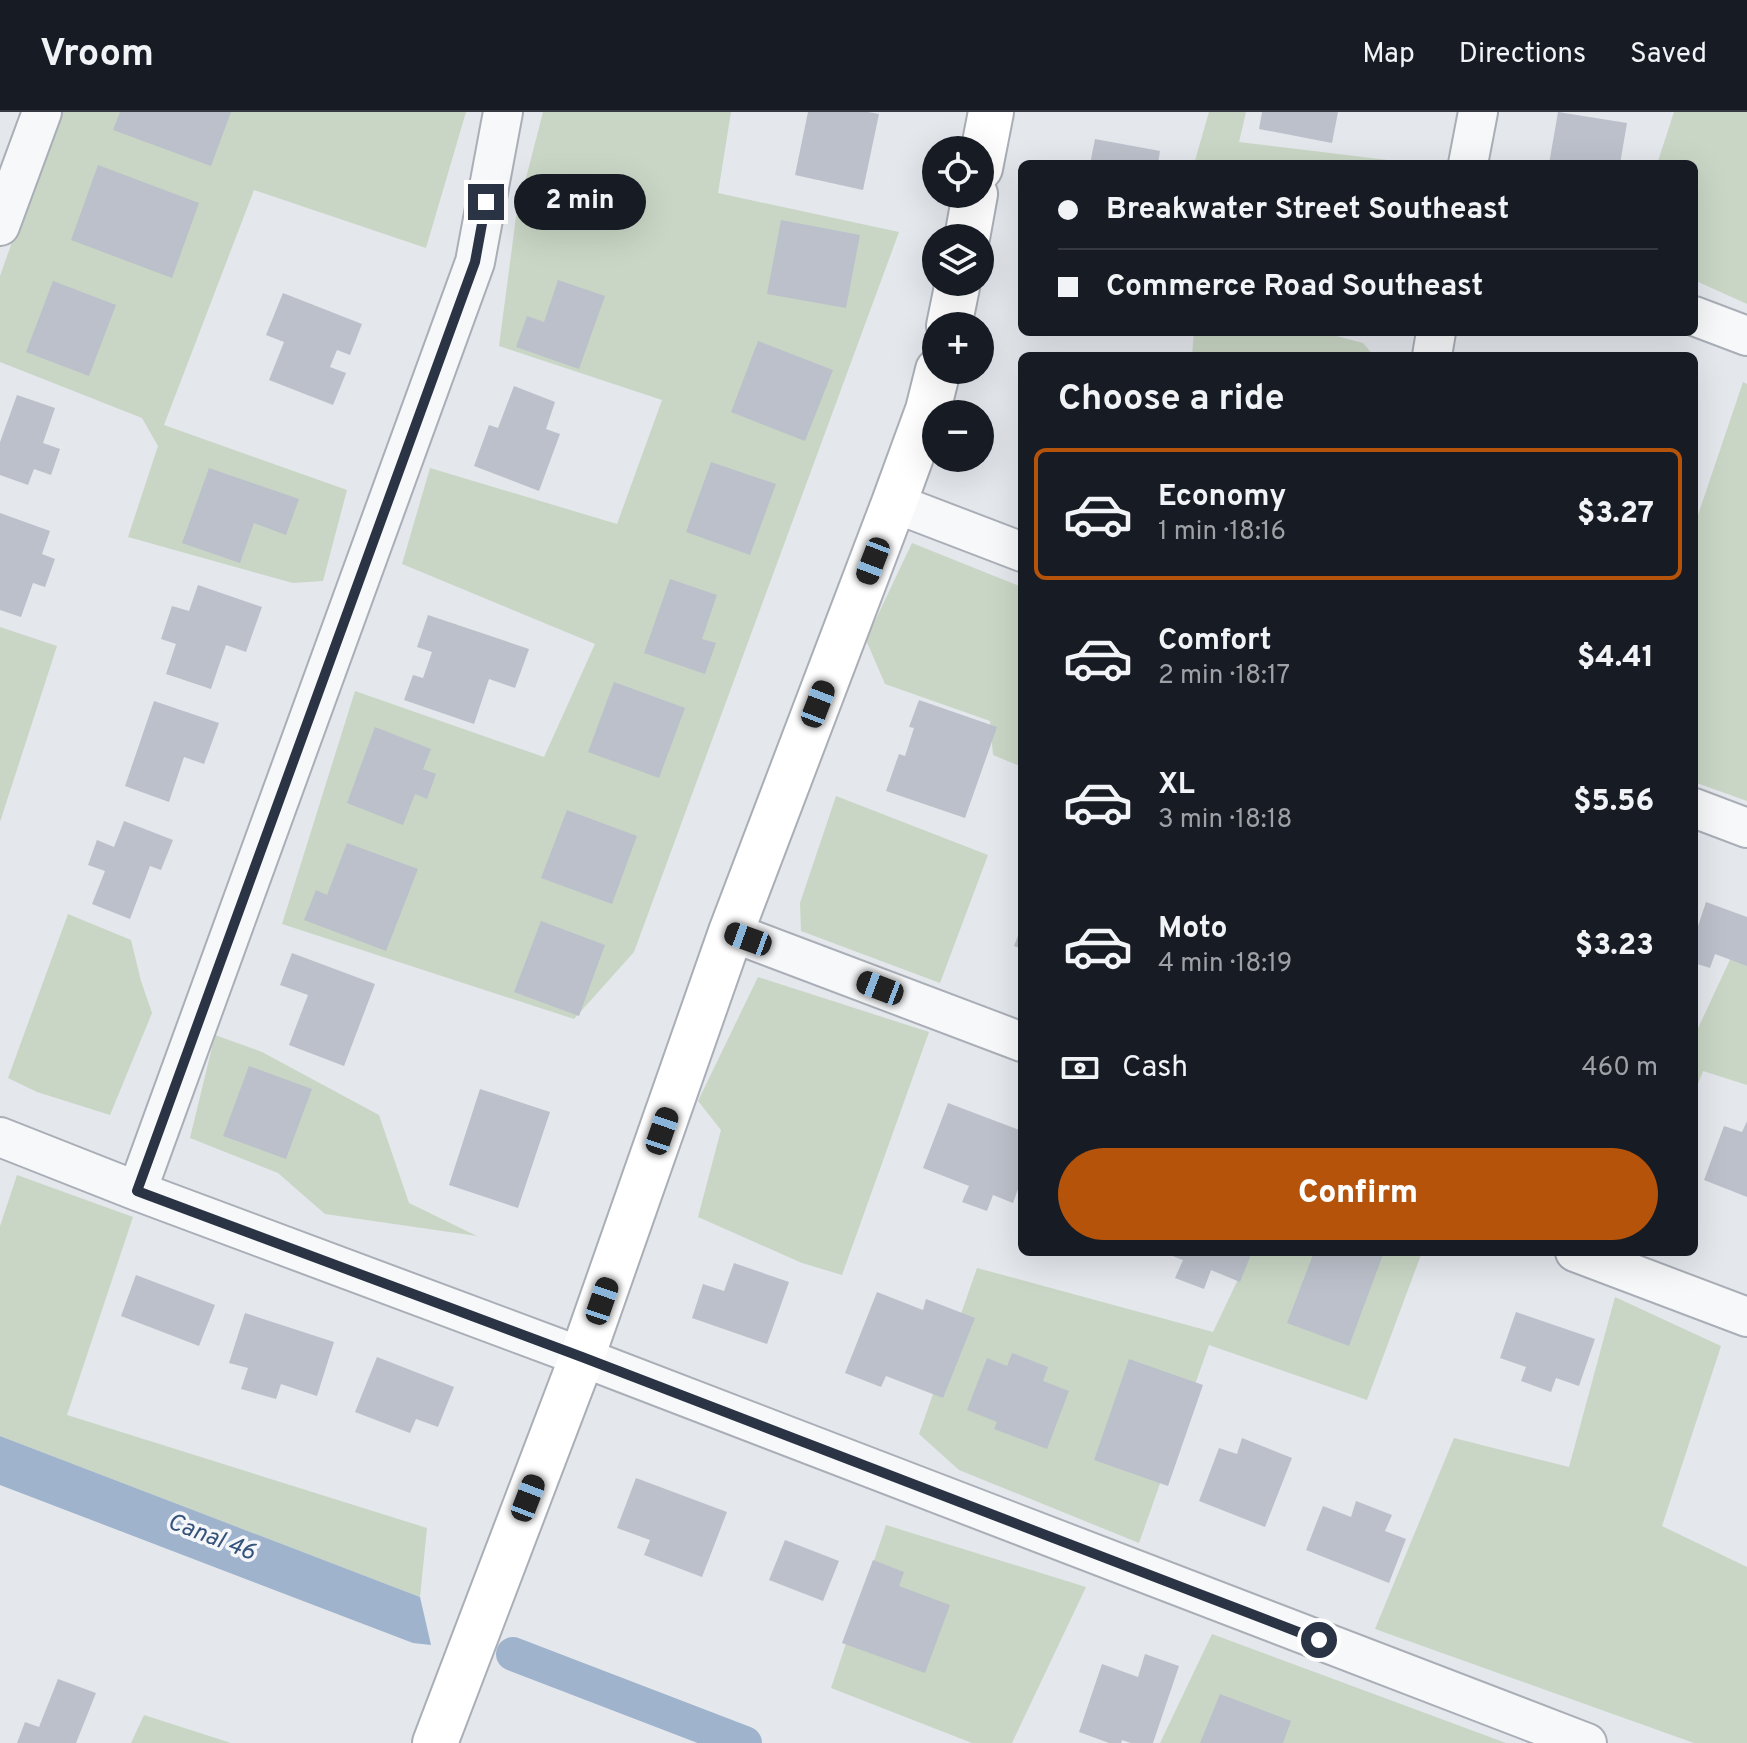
<!DOCTYPE html>
<html lang="en">
<head>
<meta charset="utf-8">
<style>
	body { margin:0; font-family:Overpass,sans-serif; background:#242831; color:#f1f3f6; height:100vh; display:flex; flex-direction:column; font-size:30px; white-space:nowrap }
	* { box-sizing:border-box; margin:0 }
	p { font-size:26px; color:#9ea1a6 }
	.icon { flex:none; width:44px; height:44px; fill:none; stroke:currentColor; stroke-width:2; stroke-linecap:round; stroke-linejoin:round }
	.map { position:relative; flex:1; overflow:hidden }
	.details { position:absolute; left:1018px; top:240px; width:680px; height:904px; display:flex; flex-direction:column; background:#171b24; border-radius:12px; box-shadow:0 8px 32px #0002 }
	.details>* { flex:none }
	.guide { position:absolute; left:1018px; top:48px; width:680px; height:176px; border-radius:12px; box-shadow:0 8px 32px #0002; display:grid; align-content:center; height:176px; padding:0 40px; background:#171b24 }
	.tools { position:absolute; left:922px; top:24px; display:grid; gap:16px }
	.tools a { display:grid; place-items:center; width:72px; height:72px; border-radius:50%; background:#171b24; box-shadow:0 8px 32px #0002; font-size:40px }
	.end { position:absolute; width:36px; height:36px; margin:-18px; border:10px solid #2b3445; background:#fff; box-shadow:0 0 0 4px #fff }
	.from { border-radius:50% }
	.bubble { position:absolute; height:56px; border-radius:28px; background:#171b24; box-shadow:0 8px 32px #0002; font-size:26px; font-weight:800; line-height:56px; text-align:center }
	.car { position:absolute; width:24px; height:48px; margin:-24px -12px; border-radius:10px; box-shadow:0 0 6px 2px #0007; background:linear-gradient(#222 24%,#8ab4d8 0 40%,#222 0 76%,#8ab4d8 0 86%,#222 0) }
	.guide b { display:flex; align-items:center; gap:28px; height:76px; font-size:30px }
	.guide b+b { border-top:2px solid #363941 }
	.guide i { width:20px; height:20px; background:#f1f3f6 }
	ul { padding:0; list-style:none }
	li { display:flex; align-items:center; gap:24px; height:132px; margin:0 16px 12px; padding:0 24px; border:4px solid transparent; border-radius:12px }
	li div { flex:1 }
	li b { display:block; font-size:30px }
	li em { font-style:normal; font-weight:800 }
	li.on { border-color:#b45309 }
	li>.icon { width:72px; height:72px; stroke-width:1.5 }
	h2 { padding:0 40px; font-size:36px; line-height:96px }
	.pay { display:flex; align-items:center; gap:20px; height:88px; padding:0 40px; font-size:30px }
	.pay p { margin-inline-start:auto }
	.button { display:flex; gap:16px; margin-top:auto; padding:16px 40px }
	.button a { flex:1; height:92px; border-radius:48px; background:#b45309; color:#fff; font-size:32px; font-weight:800; line-height:92px; text-align:center }
	header { display:flex; align-items:center; gap:48px; box-sizing:border-box; height:112px; padding:0 40px; background:#171b24; border-bottom:2px solid #363941 }
	header strong { font-size:38px }
	nav { display:flex; gap:44px; margin-inline-start:auto; font-size:28px }
	.map>svg:first-child { display:block }
</style>
</head>
<body>
<header>
<strong>Vroom</strong>
<nav><a>Map</a><a>Directions</a><a>Saved</a></nav>
</header>
<div class="map">
<svg width="1747" height="1631" viewBox="0 0 1747 1631">
	<rect width="100%" height="100%" fill="#e4e7ec"/>
	<path fill="#c9d6c5" d="M58,0H466L426,136L254,78L164,313L347,378L323,469L293,471L128,425L158,334L142,306L0,250V164Z
		M543,0H731L718,81L899,120L634,840L574,907L282,812L355,579L544,645L595,532L402,452L430,356L617,412L662,288L499,234L516,105Z
		M1209,0H1246L1239,30L1396,49V52H1194Z
		M1674,0H1747V192L1694,168V52H1657Z
		M1194,220H1321L1363,231L1374,244H1192Z
		M1743,270L1747,272V689L1694,670V407L1697,406Z
		M912,431L1022,475V655L993,643L990,609L885,572L866,528Z
		M0,515L57,534L0,710Z
		M836,684L988,743L940,871L801,819L800,791Z
		M68,802L131,828L141,869L152,901L110,1003L37,980L8,966Z
		M1747,811V973L1703,959L1694,982V925Z
		M758,865L929,920L842,1163L802,1151L698,1105L721,1018L698,989Z
		M215,923L262,940L379,1003L409,1091L477,1124L325,1102L278,1061L190,1026Z
		M17,1063L133,1105L67,1303L427,1416L420,1485L0,1324V1114Z
		M1251,1140H1422L1367,1288L1209,1233L1139,1431L959,1358L919,1322L977,1156L1213,1220Z
		M1615,1185L1721,1234L1662,1414L1747,1455V1631H1694L1375,1517L1454,1326L1569,1355Z
		M886,1413L1086,1475L1012,1631H972L831,1576Z
		M1212,1522L1506,1631H1160Z
		M144,1603L231,1631H131Z"/>
	<path fill="#9fb4cc" d="M0,1324L420,1485L431,1533L413,1531L0,1373Z"/>
	<g fill="none" stroke-linecap="round" stroke-linejoin="round">
		<path stroke="#9fb4cc" stroke-width="34" d="M513,1542L745,1631"/>
	</g>
	<path fill="#bbc0ca" d="M120,0H231L211,54L113,18Z
		M808,0H868L879,2L863,78L795,63Z
		M1262,0H1338L1332,31L1259,17Z
		M1558,0L1627,11L1620,52H1549Z
		M1095,27L1160,39L1158,52H1090Z
		M98,53L199,91L172,166L71,128Z
		M781,108L860,123L846,196L767,182Z
		M558,168L605,184L579,257L516,235L527,204L544,210Z
		M53,169L116,193L89,264L26,240Z
		M283,181L362,212L350,243L337,238L330,255L346,261L333,293L269,268L284,230L266,223Z
		M758,229L833,258L805,329L731,300Z
		M514,274L555,290L546,317L560,322L539,379L474,354L489,313L498,316Z
		M17,283L55,296L43,331L60,337L51,363L34,357L28,373L0,363V330Z
		M711,350L776,372L750,443L686,420Z
		M209,356L299,387L286,423L254,411L240,451L182,431Z
		M0,401L50,419L42,442L55,447L45,475L33,471L21,505L0,498Z
		M670,467L717,483L702,527L716,531L705,562L644,541Z
		M198,473L262,495L246,540L226,533L211,577L166,562L176,532L161,527L172,494L189,499Z
		M428,503L529,537L515,576L489,567L474,612L404,588L413,563L423,566L432,540L417,535Z
		M614,570L685,596L659,666L588,640Z
		M919,588L997,615L965,706L886,679L899,642L905,644L914,616L909,615Z
		M154,589L219,611L204,652L184,645L169,690L125,674Z
		M375,615L431,637L423,657L436,662L427,687L415,682L403,713L347,691Z
		M567,698L637,724L612,792L541,766Z
		M124,709L173,728L161,758L150,754L130,807L92,792L105,759L88,753L97,728L114,735Z
		M347,731L418,757L386,839L304,808L316,778L327,783Z
		M1706,790L1747,805V854L1715,842L1710,856L1694,851V826Z
		M541,809L605,833L579,904L514,880Z
		M1022,813V837L1014,834Z
		M292,841L375,872L344,954L289,933L308,883L280,873Z
		M249,954L312,977L286,1047L223,1024Z
		M480,977L550,1000L518,1096L449,1073Z
		M948,991L1022,1019V1066L1013,1091L993,1083L987,1099L962,1090L969,1074L923,1056Z
		M1747,1009V1085L1704,1068L1724,1014L1742,1020Z
		M1162,1140H1252L1240,1170L1211,1158L1204,1177L1175,1166L1183,1148Z
		M1314,1140H1384L1349,1234L1287,1211Z
		M734,1151L789,1170L767,1232L692,1206L703,1172L724,1179Z
		M136,1163L215,1193L199,1234L121,1204Z
		M877,1180L923,1198L926,1187L975,1206L943,1286L886,1264L881,1275L845,1261Z
		M1516,1200L1595,1227L1579,1274L1556,1266L1551,1280L1521,1269L1526,1255L1500,1246Z
		M245,1201L334,1230L317,1284L281,1272L276,1287L241,1277L248,1256L229,1251Z
		M1012,1241L1048,1255L1043,1269L1069,1279L1047,1337L994,1317L997,1310L967,1298L987,1246L1007,1254Z
		M377,1245L454,1275L438,1315L416,1307L410,1321L355,1300Z
		M1129,1247L1203,1273L1168,1374L1094,1348Z
		M1242,1326L1292,1346L1265,1415L1199,1389L1219,1336L1237,1342Z
		M636,1366L727,1400L702,1465L644,1443L650,1428L617,1416Z
		M1356,1389L1392,1403L1385,1419L1406,1427L1389,1471L1306,1438L1323,1394L1351,1405Z
		M785,1428L839,1449L823,1489L769,1468Z
		M873,1448L904,1460L899,1474L950,1493L925,1561L842,1531Z
		M1145,1542L1179,1554L1153,1631H1131L1122,1628L1121,1631H1109L1079,1620L1102,1552L1138,1565Z
		M58,1567L96,1581L76,1631H17L25,1610L39,1615Z
		M1220,1582L1291,1609L1283,1631H1200Z"/>
	<g fill="none" stroke-linecap="round" stroke-linejoin="round">
		<defs>
			<path id="street" d="M1468,52L1478,0
				M0,114L42,0
				M1694,204L1747,224
				M1432,244L1436,220
				M894,391L1022,440
				M1694,696L1747,716
				M731,820L1022,930
				M0,1025L137,1079L582,1245L1587,1631
				M137,1079L475,150L503,0
				M1575,1140L1747,1205"/>
			<path id="secondary" d="M980,56L991,0
				M967,126L975,82
				M949,214L958,170
				M435,1631L582,1245L731,820L894,391L928,298L938,258"/>
		</defs>
		<use href="#street" stroke="#a9aeb7" stroke-width="42"/>
		<use href="#secondary" stroke="#a9aeb7" stroke-width="48"/>
		<use href="#street" stroke="#f7f8fa" stroke-width="38"/>
		<use href="#secondary" stroke="#fff" stroke-width="44"/>
	</g>
	<g fill="none" stroke-linecap="round" stroke-linejoin="round">
		<path stroke="#2b3445" stroke-width="10" d="M486,90L475,150L137,1079L582,1245L1319,1528"/>
	</g>
	<g text-anchor="middle" dominant-baseline="central" stroke-width="7" stroke-linejoin="round" paint-order="stroke">
		<g font-size="24" font-style="italic" fill="#34527a" stroke="#f4f6f9">
			<text transform="translate(211 1426) rotate(21)">Canal 46</text>
		</g>
	</g>
</svg>
<div class="tools">
<a><svg class="icon" aria-label="locate" viewBox="0 0 24 24"><circle cx="12" cy="12" r="6"/><path d="M12 2v4M12 18v4M2 12h4M18 12h4"/></svg></a>
<a><svg class="icon" aria-label="layers" viewBox="0 0 24 24"><path d="M12 4l9 5-9 5-9-5zM3 14l9 5 9-5"/></svg></a>
<a>+</a>
<a>−</a>
</div>
<i class="end from" style="left:1319px;top:1528px"></i>
<i class="end" style="left:486px;top:90px"></i>
<div class="bubble" style="left:514px;top:62px;width:132px">2 min</div>
<i class="car" style="left:873px;top:449px;rotate:201deg"></i>
<i class="car" style="left:818px;top:592px;rotate:21deg"></i>
<i class="car" style="left:748px;top:827px;rotate:290deg"></i>
<i class="car" style="left:880px;top:876px;rotate:291deg"></i>
<i class="car" style="left:662px;top:1019px;rotate:19deg"></i>
<i class="car" style="left:602px;top:1189px;rotate:19deg"></i>
<i class="car" style="left:528px;top:1386px;rotate:21deg"></i>
<div class="guide">
<b><i class="from"></i>Breakwater Street Southeast</b>
<b><i></i>Commerce Road Southeast</b>
</div>
<section class="details">
<h2>Choose a ride</h2>
<ul>
<li class="on"><svg class="icon" aria-label="car" viewBox="0 0 24 24"><path d="M5 17H2v-5l4-1 3-4h7l3 4 3 1v5h-3M9 17h6M6 11h13"/><circle cx="7" cy="17" r="2"/><circle cx="17" cy="17" r="2"/></svg><div><b>Economy</b><p>1 min · 18:16</p></div><em>$3.27</em></li>
<li><svg class="icon" aria-label="car" viewBox="0 0 24 24"><path d="M5 17H2v-5l4-1 3-4h7l3 4 3 1v5h-3M9 17h6M6 11h13"/><circle cx="7" cy="17" r="2"/><circle cx="17" cy="17" r="2"/></svg><div><b>Comfort</b><p>2 min · 18:17</p></div><em>$4.41</em></li>
<li><svg class="icon" aria-label="car" viewBox="0 0 24 24"><path d="M5 17H2v-5l4-1 3-4h7l3 4 3 1v5h-3M9 17h6M6 11h13"/><circle cx="7" cy="17" r="2"/><circle cx="17" cy="17" r="2"/></svg><div><b>XL</b><p>3 min · 18:18</p></div><em>$5.56</em></li>
<li><svg class="icon" aria-label="car" viewBox="0 0 24 24"><path d="M5 17H2v-5l4-1 3-4h7l3 4 3 1v5h-3M9 17h6M6 11h13"/><circle cx="7" cy="17" r="2"/><circle cx="17" cy="17" r="2"/></svg><div><b>Moto</b><p>4 min · 18:19</p></div><em>$3.23</em></li>
</ul>
<div class="pay"><svg class="icon" aria-label="cash" viewBox="0 0 24 24"><path d="M3 7h18v10H3z"/><circle cx="12" cy="12" r="2"/></svg>Cash<p>460 m</p></div>
<div class="button"><a>Confirm</a></div>
</section>
</div>
</body>
</html>
